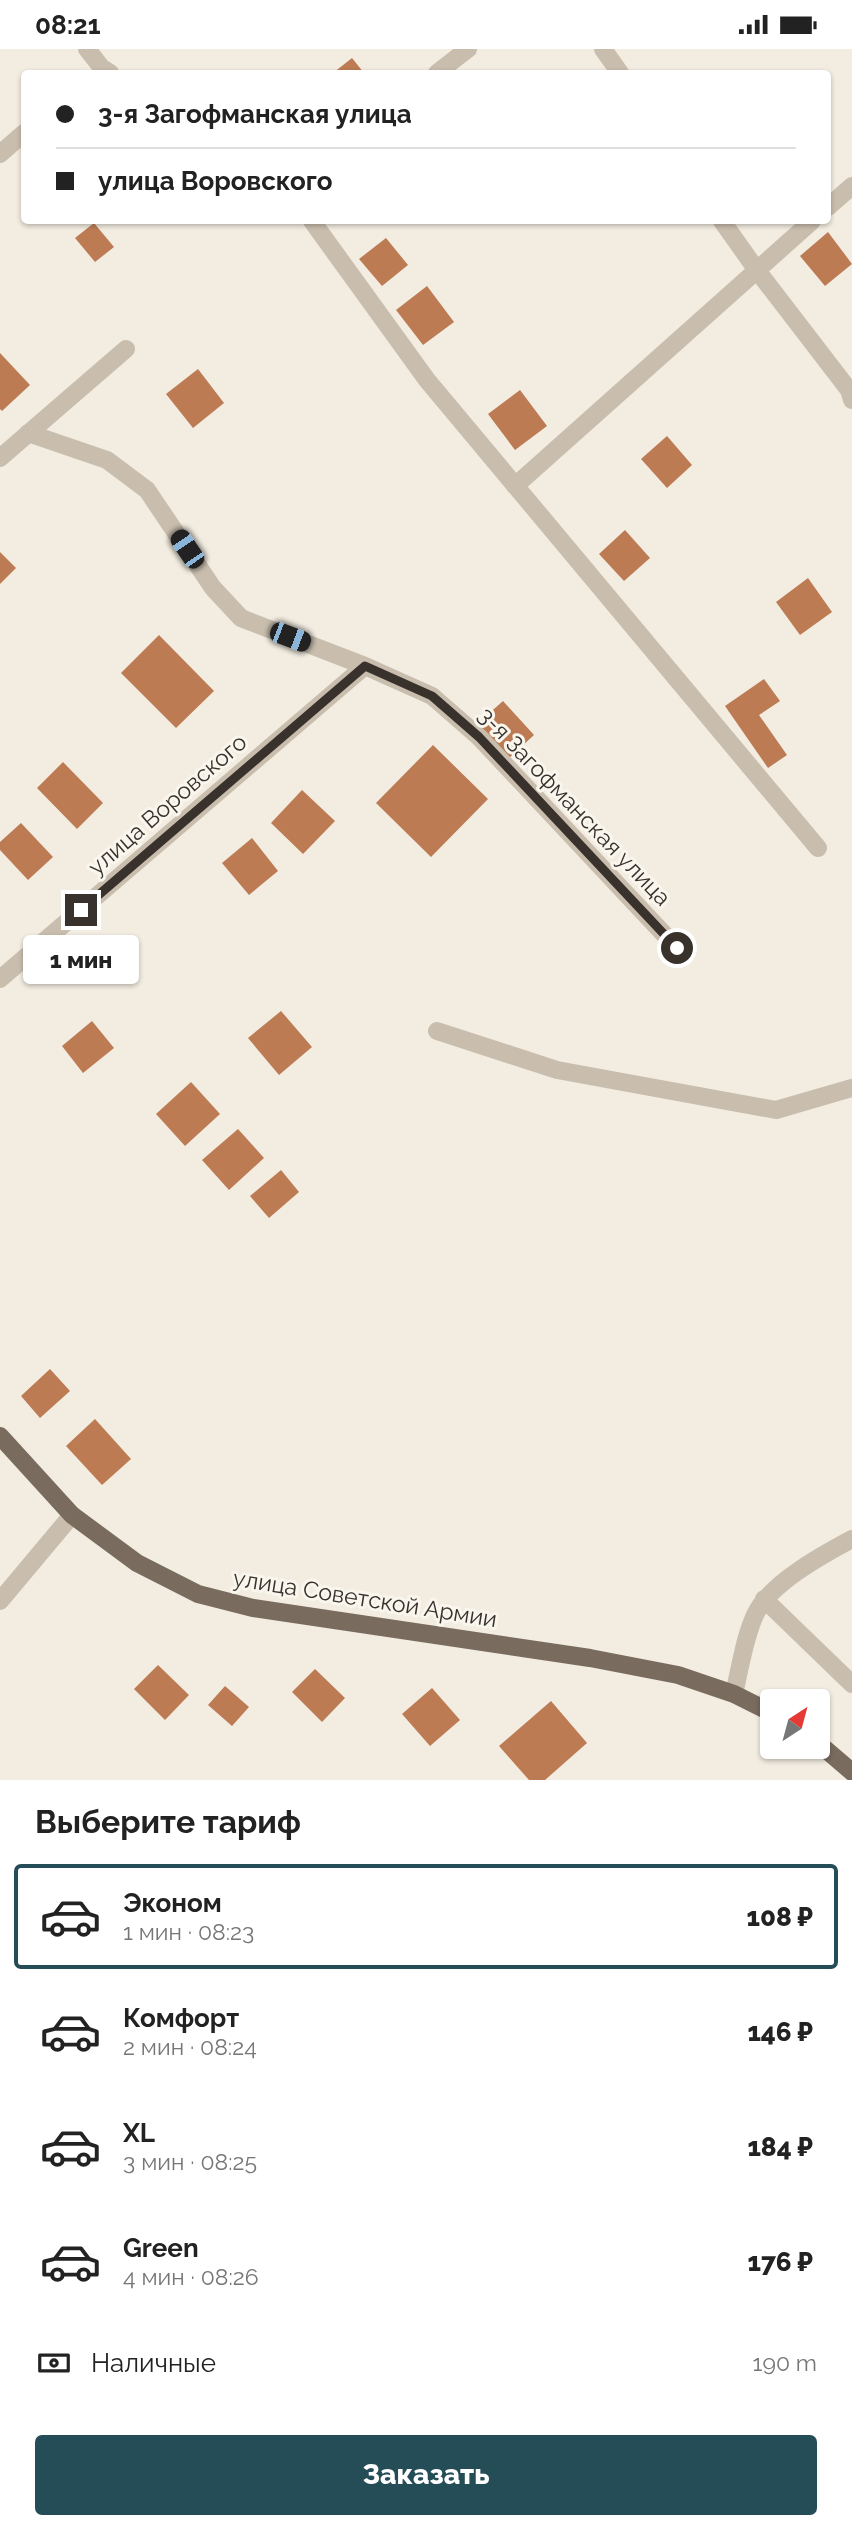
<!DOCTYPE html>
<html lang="ru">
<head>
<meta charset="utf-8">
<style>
	body { margin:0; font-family:Raleway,sans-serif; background:#f6f6f6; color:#222; height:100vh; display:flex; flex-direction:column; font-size:26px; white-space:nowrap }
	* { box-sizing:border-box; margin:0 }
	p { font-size:23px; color:#767676 }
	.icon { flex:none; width:38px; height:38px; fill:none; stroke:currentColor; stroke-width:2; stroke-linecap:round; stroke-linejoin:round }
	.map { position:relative; height:1731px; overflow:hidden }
	.details { display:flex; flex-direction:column; background:#fff; flex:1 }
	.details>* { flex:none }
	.guide { position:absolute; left:21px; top:21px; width:810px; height:154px; border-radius:7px; box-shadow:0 2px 5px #0004; display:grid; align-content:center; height:154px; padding:0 35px; background:#fff }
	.needle { width:46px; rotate:36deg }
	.tools { position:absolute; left:760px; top:1640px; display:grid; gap:14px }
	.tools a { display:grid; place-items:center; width:70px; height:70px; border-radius:7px; background:#fff; box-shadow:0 2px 5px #0004; font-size:35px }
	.end { position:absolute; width:32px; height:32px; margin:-16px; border:9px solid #39312b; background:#fff; box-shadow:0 0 0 4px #fff }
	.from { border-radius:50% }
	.bubble { position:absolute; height:49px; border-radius:7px; background:#fff; box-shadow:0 2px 5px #0004; font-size:23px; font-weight:800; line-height:49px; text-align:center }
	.car { position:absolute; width:21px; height:42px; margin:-21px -10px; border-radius:9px; box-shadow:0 0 5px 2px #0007; background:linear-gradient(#222 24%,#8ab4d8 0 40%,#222 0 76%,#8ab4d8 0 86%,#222 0) }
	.guide b { display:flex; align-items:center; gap:24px; height:66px; font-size:26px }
	.guide b+b { border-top:2px solid #e0e0e0 }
	.guide i { width:18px; height:18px; background:#222 }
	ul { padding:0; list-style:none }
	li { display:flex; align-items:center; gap:21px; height:105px; margin:0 14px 10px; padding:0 21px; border:4px solid transparent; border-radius:7px }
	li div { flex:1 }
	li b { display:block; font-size:26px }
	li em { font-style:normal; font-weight:800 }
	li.active { border-color:#244d57 }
	li>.icon { width:63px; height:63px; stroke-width:1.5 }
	h2 { padding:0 35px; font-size:32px; line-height:84px }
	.pay { display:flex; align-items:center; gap:18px; height:77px; padding:0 35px; font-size:26px }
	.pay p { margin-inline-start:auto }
	.cta { display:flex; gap:14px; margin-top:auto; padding:14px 35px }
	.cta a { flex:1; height:80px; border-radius:7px; background:#244d57; color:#fff; font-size:28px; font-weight:800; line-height:80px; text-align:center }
	.status { display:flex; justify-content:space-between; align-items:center; height:49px; padding:0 35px; background:#fff; direction:ltr }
	.status svg { height:19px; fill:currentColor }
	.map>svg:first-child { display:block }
</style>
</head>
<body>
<div class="status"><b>08:21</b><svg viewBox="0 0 49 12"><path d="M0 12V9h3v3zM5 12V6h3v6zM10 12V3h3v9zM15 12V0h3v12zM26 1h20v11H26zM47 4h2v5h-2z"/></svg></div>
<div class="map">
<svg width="852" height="1731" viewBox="0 0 852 1731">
	<rect width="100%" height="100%" fill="#f2ece1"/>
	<path fill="#bd7b54" d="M352,9L364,24H333Z
		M94,174L114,198L95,213L75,189Z
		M828,183L852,215L825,237L800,207Z
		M386,189L408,216L382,237L359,210Z
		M427,237L454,273L423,296L396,261Z
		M0,304L30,336L2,362L0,360Z
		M198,320L224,354L193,379L166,345Z
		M520,341L547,377L515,401L488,365Z
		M667,387L692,416L667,439L641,410Z
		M625,481L650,509L624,532L599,505Z
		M0,503L16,519L0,535Z
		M808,529L832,563L800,586L776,553Z
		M159,586L214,642L176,679L121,624Z
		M764,630L780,652L759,666L787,706L768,719L725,657Z
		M503,652L534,686L508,710L477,675Z
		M433,696L488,750L431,808L376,754Z
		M63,713L103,754L77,780L37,739Z
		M302,741L335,772L303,805L271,774Z
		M21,774L53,808L28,831L0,801V793Z
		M252,789L278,822L249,846L222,814Z
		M281,962L312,998L279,1026L248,989Z
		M92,972L114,999L83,1024L62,997Z
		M191,1033L220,1065L185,1097L156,1065Z
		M238,1080L264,1109L229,1141L202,1111Z
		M281,1121L299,1143L269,1169L250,1147Z
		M50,1320L70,1342L40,1369L21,1347Z
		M95,1370L131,1410L102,1436L66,1397Z
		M158,1616L189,1646L165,1671L134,1640Z
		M315,1620L345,1649L322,1673L292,1643Z
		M225,1637L249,1658L232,1677L208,1656Z
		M432,1639L460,1671L430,1697L402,1665Z
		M551,1652L587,1694L545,1731H529L499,1697Z"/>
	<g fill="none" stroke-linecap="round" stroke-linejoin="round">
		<path stroke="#c9beae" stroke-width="18" d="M87,0L102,19L110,24
			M603,0L620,24
			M437,24L468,0
			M0,105L24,84
			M828,158L852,137
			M312,172L427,331L818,799
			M722,172L756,220L849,341L852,351
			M28,384L107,411L147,441L213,539L241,569L365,617L432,647L479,688L677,899
			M0,409L126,300
			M515,437L812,172
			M0,930L365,617
			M437,982L557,1021L776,1061L852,1039
			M764,1550L852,1635
			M0,1552L72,1466
			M734,1645C740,1620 744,1590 755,1566C769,1535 822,1506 852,1490"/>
		<path stroke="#796b5e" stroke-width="18" d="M0,1387L72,1466L137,1514L198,1545L253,1559L590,1609L678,1626L734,1645L772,1664
			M817,1693L852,1723"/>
	</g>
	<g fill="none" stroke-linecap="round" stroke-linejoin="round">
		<path stroke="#39312b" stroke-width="9" d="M81,861L365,617L432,647L479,688L677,899"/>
	</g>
	<g text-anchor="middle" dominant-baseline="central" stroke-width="6" stroke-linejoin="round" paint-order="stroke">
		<g font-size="23" fill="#39312b" stroke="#f9f6ee">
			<text transform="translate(167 755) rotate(-41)">улица Воровского</text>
			<text transform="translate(575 757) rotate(46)">3-я Загофманская улица</text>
			<text transform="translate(365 1549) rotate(9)">улица Советской Армии</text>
		</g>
	</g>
</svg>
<div class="tools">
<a><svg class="needle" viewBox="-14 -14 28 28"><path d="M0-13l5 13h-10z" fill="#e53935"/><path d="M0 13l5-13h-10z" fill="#767676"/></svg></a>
</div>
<i class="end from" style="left:677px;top:899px"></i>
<i class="end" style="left:81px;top:861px"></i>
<div class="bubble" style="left:23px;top:886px;width:116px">1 мин</div>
<i class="car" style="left:187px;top:500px;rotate:326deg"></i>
<i class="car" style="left:290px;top:588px;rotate:111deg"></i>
<div class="guide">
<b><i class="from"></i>3-я Загофманская улица</b>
<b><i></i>улица Воровского</b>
</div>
</div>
<section class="details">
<h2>Выберите тариф</h2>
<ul>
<li class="active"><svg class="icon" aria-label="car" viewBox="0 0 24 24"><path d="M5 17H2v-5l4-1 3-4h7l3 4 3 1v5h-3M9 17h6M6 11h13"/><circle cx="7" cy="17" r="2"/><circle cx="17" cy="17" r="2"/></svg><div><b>Эконом</b><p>1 мин · 08:23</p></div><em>108 ₽</em></li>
<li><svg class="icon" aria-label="car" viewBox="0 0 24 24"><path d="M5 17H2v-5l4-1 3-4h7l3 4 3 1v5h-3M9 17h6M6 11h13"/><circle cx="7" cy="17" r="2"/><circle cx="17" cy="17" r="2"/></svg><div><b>Комфорт</b><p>2 мин · 08:24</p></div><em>146 ₽</em></li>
<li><svg class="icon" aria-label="car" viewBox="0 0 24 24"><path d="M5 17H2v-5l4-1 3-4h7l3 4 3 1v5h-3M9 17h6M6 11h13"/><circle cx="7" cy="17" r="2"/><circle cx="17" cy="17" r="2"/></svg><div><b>XL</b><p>3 мин · 08:25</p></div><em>184 ₽</em></li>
<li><svg class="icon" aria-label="car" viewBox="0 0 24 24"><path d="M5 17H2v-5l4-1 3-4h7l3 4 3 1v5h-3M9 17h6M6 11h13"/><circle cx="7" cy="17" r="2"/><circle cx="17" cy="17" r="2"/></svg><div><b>Green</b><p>4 мин · 08:26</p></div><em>176 ₽</em></li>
</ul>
<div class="pay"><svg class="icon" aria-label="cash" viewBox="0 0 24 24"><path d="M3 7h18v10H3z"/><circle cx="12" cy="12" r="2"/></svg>Наличные<p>190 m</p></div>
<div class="cta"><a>Заказать</a></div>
</section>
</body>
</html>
